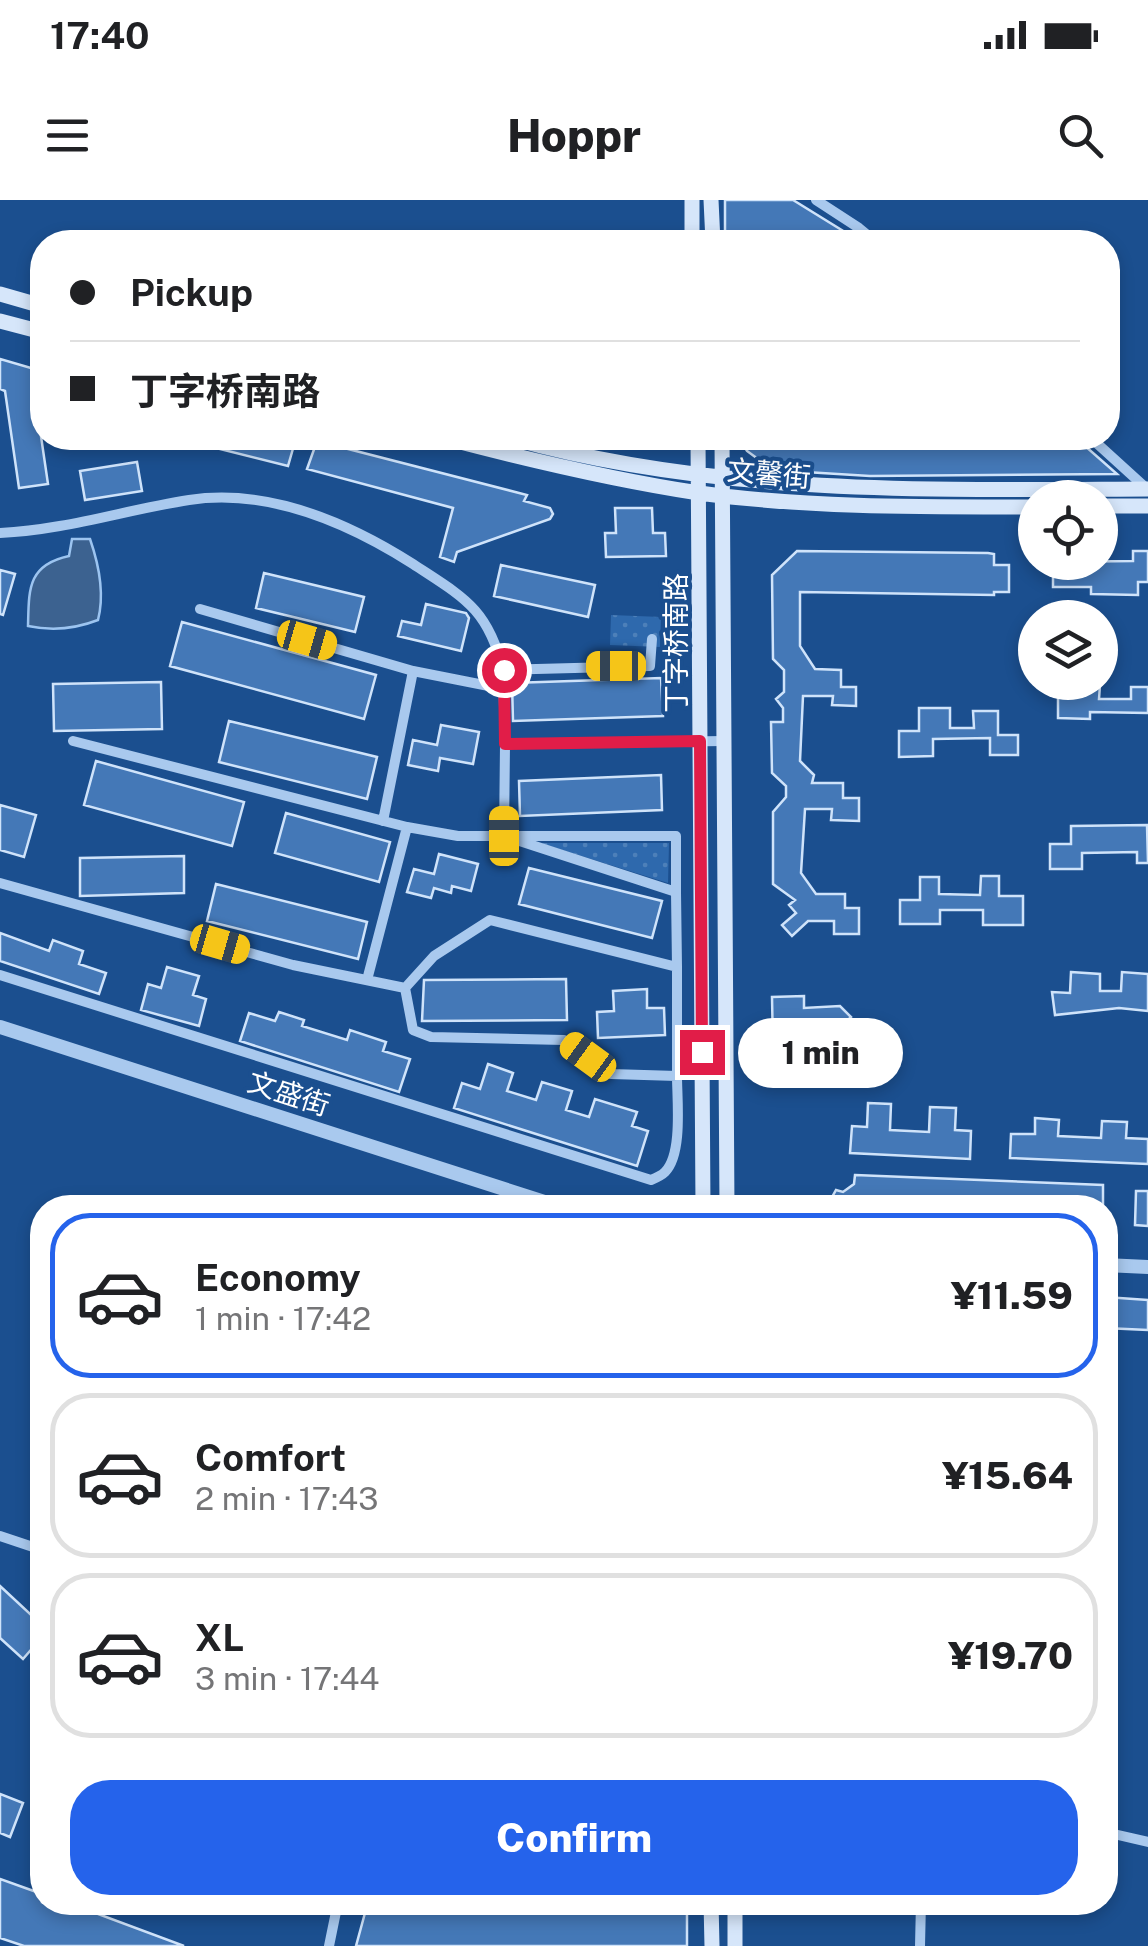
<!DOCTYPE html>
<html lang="en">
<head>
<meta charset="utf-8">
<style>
	body { margin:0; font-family:"Public Sans","Noto Sans SC",sans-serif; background:#f6f6f6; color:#202124; height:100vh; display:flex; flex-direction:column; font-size:38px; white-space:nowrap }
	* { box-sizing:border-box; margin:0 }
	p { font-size:32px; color:#757577 }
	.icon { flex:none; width:55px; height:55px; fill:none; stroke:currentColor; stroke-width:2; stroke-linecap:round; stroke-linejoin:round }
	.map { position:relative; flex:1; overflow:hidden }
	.details { position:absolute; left:30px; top:995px; width:1088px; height:720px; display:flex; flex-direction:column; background:#fff; border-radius:40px; box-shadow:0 5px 15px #0003 }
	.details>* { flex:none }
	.hud { position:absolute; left:30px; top:30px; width:1090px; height:220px; border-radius:40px; box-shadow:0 5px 15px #0003; display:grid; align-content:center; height:220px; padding:0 40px; background:#fff }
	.tools { position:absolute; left:1018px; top:280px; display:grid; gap:20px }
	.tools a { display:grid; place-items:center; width:100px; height:100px; border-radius:50%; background:#fff; box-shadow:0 5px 15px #0003; font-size:50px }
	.end { position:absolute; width:45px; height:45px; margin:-22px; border:12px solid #e11d48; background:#fff; box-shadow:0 0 0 5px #fff }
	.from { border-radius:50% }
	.bubble { position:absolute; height:70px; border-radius:35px; background:#fff; box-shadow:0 5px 15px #0003; font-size:32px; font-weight:800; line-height:70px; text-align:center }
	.car { position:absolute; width:30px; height:60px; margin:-30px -15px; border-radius:12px; box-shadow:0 0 8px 2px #0007; background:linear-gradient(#f5c518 24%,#345 0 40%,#f5c518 0 76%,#345 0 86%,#f5c518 0) }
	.hud b { display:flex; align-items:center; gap:35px; height:95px; font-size:38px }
	.hud b+b { border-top:2px solid #e0e0e0 }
	.hud i { width:25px; height:25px; background:#202124 }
	ul { padding:18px 0 0; list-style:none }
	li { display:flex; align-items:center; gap:30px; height:165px; margin:0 20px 15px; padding:0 20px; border:5px solid #e0e0e0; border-radius:40px }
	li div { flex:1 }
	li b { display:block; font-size:38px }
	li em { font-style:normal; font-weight:800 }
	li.on { border-color:#2563eb }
	li>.icon { width:90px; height:90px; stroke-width:1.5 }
	.button { display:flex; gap:20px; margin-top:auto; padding:20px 40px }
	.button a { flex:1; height:115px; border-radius:40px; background:#2563eb; color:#fff; font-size:40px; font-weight:800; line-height:115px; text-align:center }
	.status { display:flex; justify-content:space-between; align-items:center; height:70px; padding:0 50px; background:#fff; direction:ltr }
	.status svg { height:28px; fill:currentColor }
	header { display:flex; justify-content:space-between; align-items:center; height:130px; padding:0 40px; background:#fff; font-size:45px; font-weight:800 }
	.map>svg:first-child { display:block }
</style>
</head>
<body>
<div class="status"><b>17:40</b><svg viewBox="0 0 49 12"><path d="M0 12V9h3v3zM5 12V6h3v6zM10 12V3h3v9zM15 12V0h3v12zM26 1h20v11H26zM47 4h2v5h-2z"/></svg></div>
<header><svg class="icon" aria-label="menu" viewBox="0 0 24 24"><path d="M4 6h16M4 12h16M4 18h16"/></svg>Hoppr<svg class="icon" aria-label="search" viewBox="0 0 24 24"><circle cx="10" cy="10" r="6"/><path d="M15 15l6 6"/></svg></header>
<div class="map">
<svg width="1148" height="1746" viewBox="0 0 1148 1746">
	<defs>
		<pattern id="park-dots" width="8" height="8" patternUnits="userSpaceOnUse" patternTransform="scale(2.5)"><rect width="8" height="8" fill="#2e69ad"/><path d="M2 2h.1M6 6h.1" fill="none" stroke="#4d80b9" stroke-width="1.8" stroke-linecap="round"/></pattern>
	</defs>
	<rect width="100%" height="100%" fill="#1b4f8f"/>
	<path fill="url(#park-dots)" d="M611,415L661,417L660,447L610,445Z
		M540,643H669L668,683Z"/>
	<path fill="#3c6290" stroke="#9cc4f0" stroke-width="2.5" d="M72,339H90C99,365 105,393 98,420C75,429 52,431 28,426C29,390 27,365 69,356Z"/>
	<path fill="#4478b7" stroke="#cfe3fa" stroke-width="2.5" d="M725,0H793L861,42H725Z
		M0,159L31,168L48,284L19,288L5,191L0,189Z
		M192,238H296L288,266L192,242Z
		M739,238H1076L1117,274L870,276L773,270L747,251Z
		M317,241L527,295L524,301L550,308L553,314L550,319L457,352L454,362L440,357L453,308L307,269Z
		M137,262L142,291L85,300L80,271Z
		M615,308H652L653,333H665L666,356L606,357L605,333H616Z
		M797,351L988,353L994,354V365H1009V392H994V395L800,392V446L815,469L841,470V487H856V506L832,505L833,496H803L800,561L814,575L812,583H843V598H859V621L831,620L832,609H805L801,673L816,694H845V708H859V734H834V721H808L792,736L782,725L796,713L789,705L795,700L773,684V612L786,597V586L772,573L771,522H783V508L776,499L784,492V470L773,459L772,375Z
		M1133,351H1148V382H1138V395L1091,394V387H1053V362L1133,361Z
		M501,365L595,385L588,417L494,396Z
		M0,370L15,374L3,415L0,414Z
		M264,373L364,397L355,432L256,408Z
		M426,404L466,413L469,418L461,451L398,436L402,421L421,425Z
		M182,422L376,475L364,519L170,466Z
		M661,478L663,516L513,521L512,483Z
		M161,482L162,529L54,531L53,484Z
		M1077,485H1100L1099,499H1131V487H1148V513L1090,512V519L1058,518V495H1077Z
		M919,508H950V528H974L973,511H998V535H1018V555H990V538L933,539V556L899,557V531H919Z
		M229,521L377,557L367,599L219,562Z
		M441,525L479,532L473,564L440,558L438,571L408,565L413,540L437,545Z
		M96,561L244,602L232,646L84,605Z
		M661,575L662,610L520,616L519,581Z
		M0,605L36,615L24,657L0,650Z
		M286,613L390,642L379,682L275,653Z
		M1147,625L1148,663H1137V652L1082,653V669H1050V644H1071V626Z
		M439,654L478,664L471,691L452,686L451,693L434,688L431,698L407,692L414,669L434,674Z
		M184,656V693L80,696V658Z
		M529,668L662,701L652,738L519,704Z
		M981,676H999V696H1023V725H983V710H940V724H900V700H920V677H939V694L980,695Z
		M216,684L367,722L358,759L207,721Z
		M0,733L49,751L53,740L83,751L79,764L106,773L99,794L0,761Z
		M167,767L199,776L193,795L206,799L199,826L141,810L148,784L161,788Z
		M1071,772L1100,774V791H1121L1122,772L1148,774V811L1119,808L1055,815L1052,792L1070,793Z
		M566,779L567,820L422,821L424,780Z
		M647,789V808H664L665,835L598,838L597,812L614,811L613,791Z
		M804,796V808L840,806L851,817L844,824L858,837L845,850L830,835L804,836V847L773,848L772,797Z
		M279,812L304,820L302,826L347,840L350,830L386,842L383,851L410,859L399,892L240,841L249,813L275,821Z
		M488,864L513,873L507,891L536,900L542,882L572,891L566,910L589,917L595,899L637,912L632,926L648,931L637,966L454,908L462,883L480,889Z
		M868,903L891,904L890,930L929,932L930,907L956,908L955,930L971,931L970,959L850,953L852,926L867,927Z
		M1035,918L1059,920L1058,936L1101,938L1102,921L1127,922L1126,938L1148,939V964L1010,958L1011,934H1035Z
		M855,975L1103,985V1008H826L836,990L843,992L854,984Z
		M1136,991H1148V1026L1135,1025Z
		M1105,1097L1148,1100V1130L1105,1128Z
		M0,1386L42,1425V1437L23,1459L0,1438Z
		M0,1594L23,1603L10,1637L0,1633Z
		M0,1679L42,1694V1702H66L184,1746H24L0,1738Z
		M368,1702H687V1746H356Z"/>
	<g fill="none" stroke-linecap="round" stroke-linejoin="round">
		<path stroke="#a9c9ee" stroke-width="10" d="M816,0L859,28L876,42
			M1091,238L1146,288
			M0,333C65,330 125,310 189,300C268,288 347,322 413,364C463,397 488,408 503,470
			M200,409L413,471
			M73,541L407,627L458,636H504L676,692V636H504L505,544L724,541
			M505,544L503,470L650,466L652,439
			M383,621L413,471L504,489
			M0,683L293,765L405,788L413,830L431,837L564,840L611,874L677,876V767
			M0,775L651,980C656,978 661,976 665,972C683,954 677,900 677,876
			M367,780L407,627
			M405,788L434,756L490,720L677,767L676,692
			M0,1336L42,1350
			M1105,1632L1148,1642
			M329,1746L338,1702
			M920,1746L921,1702"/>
		<path stroke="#a9c9ee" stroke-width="14" d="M0,827L563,1008
			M1105,1065L1148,1067"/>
		<path stroke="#d6e6fa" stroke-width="15" d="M692,0V42
			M711,0L713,42
			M0,94L42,106
			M0,121L42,132
			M445,238C529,260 613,280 699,293C810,308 923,307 1035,307
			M511,238C719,296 934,290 1148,289
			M698,238L703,1008
			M722,238L727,1008
			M1100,306H1148
			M711,1702L712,1746
			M735,1702V1746"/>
	</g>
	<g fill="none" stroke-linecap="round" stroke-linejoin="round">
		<path stroke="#e11d48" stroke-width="12" d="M504,470L505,544L700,541L702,852"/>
	</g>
	<g text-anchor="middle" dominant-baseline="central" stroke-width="8" stroke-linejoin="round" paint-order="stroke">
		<g font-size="28" fill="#fff" stroke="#1b4f8f">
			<text transform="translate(769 273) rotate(5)">文馨街</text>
			<text transform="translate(675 443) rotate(-90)">丁字桥南路</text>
			<text transform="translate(289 893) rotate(18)">文盛街</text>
		</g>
	</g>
</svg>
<div class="tools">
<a><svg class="icon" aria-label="locate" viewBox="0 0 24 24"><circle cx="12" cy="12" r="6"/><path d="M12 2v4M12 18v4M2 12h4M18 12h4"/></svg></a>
<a><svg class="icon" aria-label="layers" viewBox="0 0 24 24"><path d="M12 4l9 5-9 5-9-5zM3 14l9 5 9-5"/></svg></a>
</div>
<i class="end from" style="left:504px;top:470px"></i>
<i class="end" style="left:702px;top:852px"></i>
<div class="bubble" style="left:738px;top:818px;width:165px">1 min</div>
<i class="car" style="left:307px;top:440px;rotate:106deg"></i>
<i class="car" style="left:616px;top:466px;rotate:270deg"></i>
<i class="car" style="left:504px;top:636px;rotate:0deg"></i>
<i class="car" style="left:220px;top:744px;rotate:106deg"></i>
<i class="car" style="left:588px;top:857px;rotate:306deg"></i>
<div class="hud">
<b><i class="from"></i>Pickup</b>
<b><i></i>丁字桥南路</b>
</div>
<section class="details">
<ul>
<li class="on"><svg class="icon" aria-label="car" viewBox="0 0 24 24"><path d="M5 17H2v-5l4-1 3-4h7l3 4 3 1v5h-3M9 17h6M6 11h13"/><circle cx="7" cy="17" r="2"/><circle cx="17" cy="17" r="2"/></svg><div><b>Economy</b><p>1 min · 17:42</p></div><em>¥11.59</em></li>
<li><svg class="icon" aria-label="car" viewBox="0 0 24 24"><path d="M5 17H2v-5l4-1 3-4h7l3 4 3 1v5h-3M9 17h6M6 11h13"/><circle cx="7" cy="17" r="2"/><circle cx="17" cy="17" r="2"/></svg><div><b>Comfort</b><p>2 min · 17:43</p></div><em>¥15.64</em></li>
<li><svg class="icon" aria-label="car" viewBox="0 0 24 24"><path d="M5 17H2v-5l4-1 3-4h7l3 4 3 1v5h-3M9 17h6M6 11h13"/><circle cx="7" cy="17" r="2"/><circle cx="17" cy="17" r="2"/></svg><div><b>XL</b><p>3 min · 17:44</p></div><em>¥19.70</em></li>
</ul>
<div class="button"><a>Confirm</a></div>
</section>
</div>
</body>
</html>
